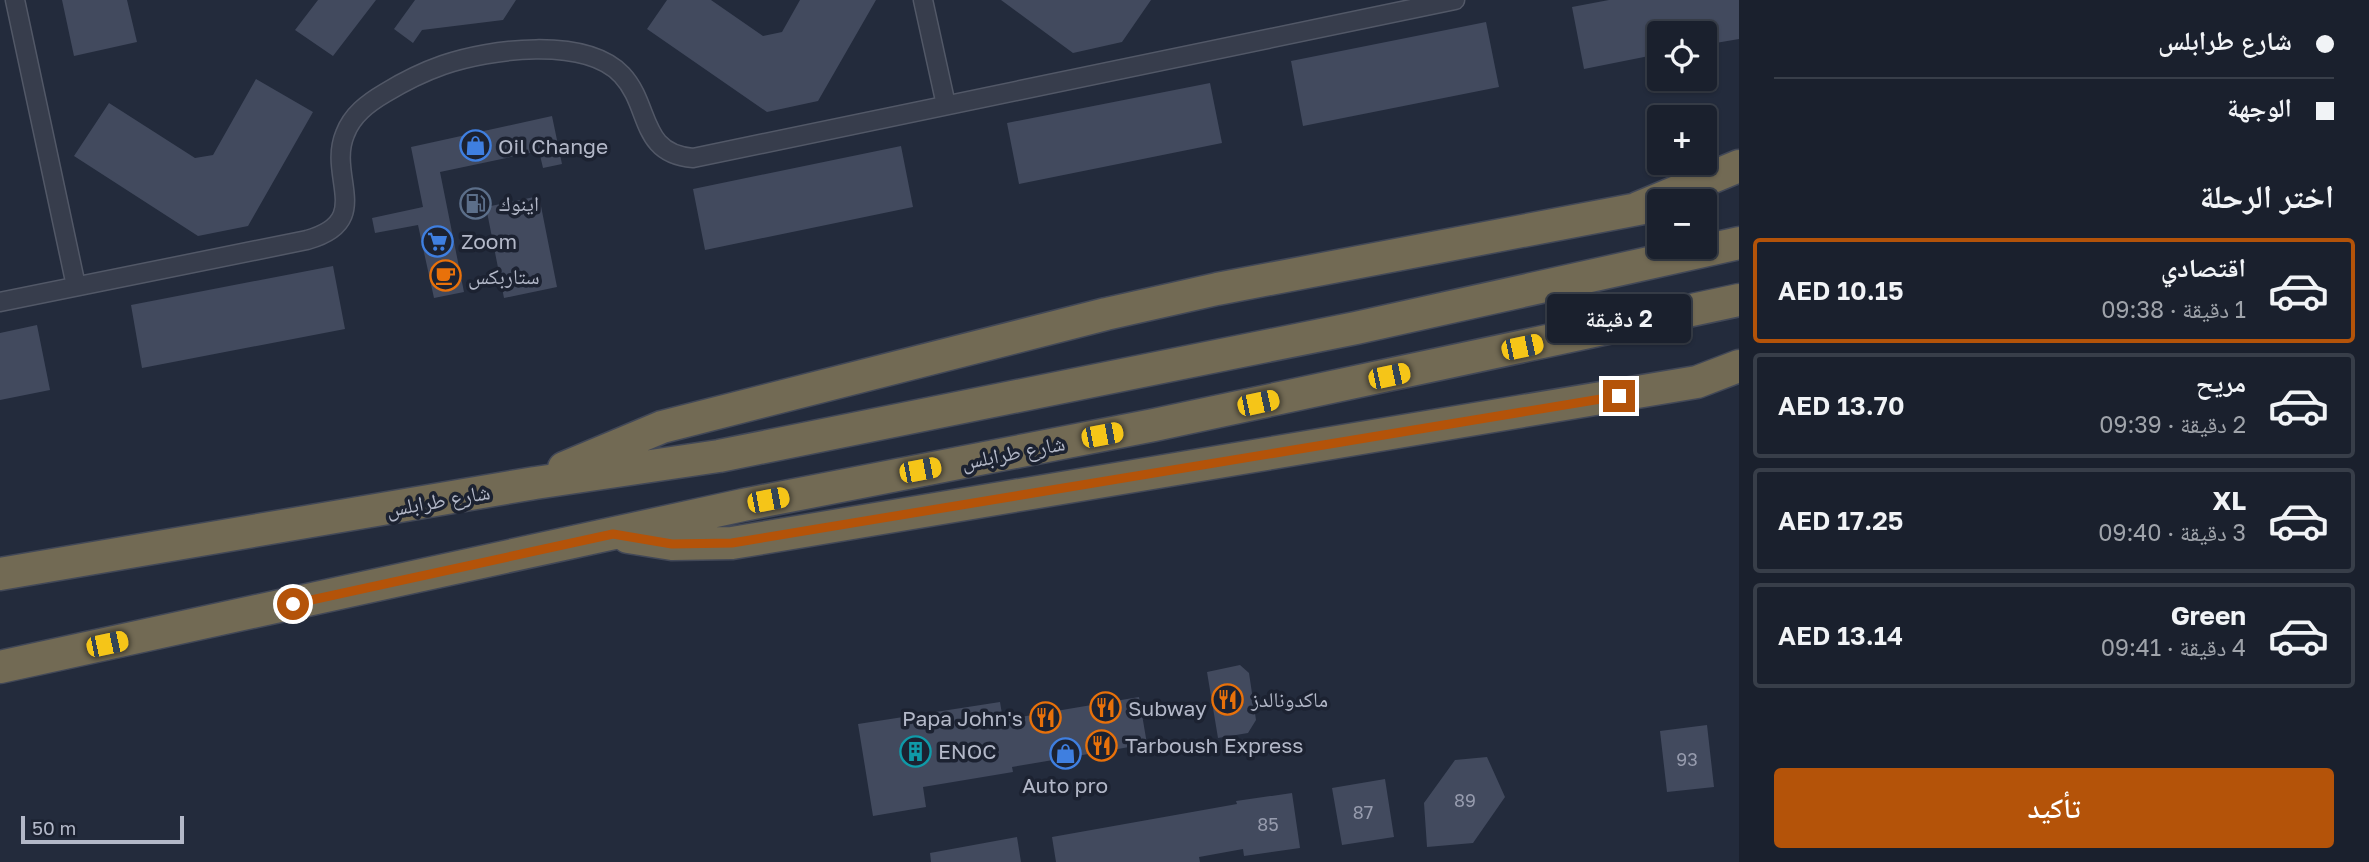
<!DOCTYPE html>
<html lang="ar">
<head>
<meta charset="utf-8">
<style>
	body { margin:0; font-family:"Golos Text","Noto Naskh Arabic",sans-serif; background:#272d39; color:#f1f3f6; direction:rtl; height:100vh; display:flex; flex-direction:column; font-size:26px; white-space:nowrap }
	* { box-sizing:border-box; margin:0 }
	p { font-size:23px; color:#9fa3aa }
	.icon { flex:none; width:38px; height:38px; fill:none; stroke:currentColor; stroke-width:2; stroke-linecap:round; stroke-linejoin:round }
	.map { position:relative; flex:1; overflow:hidden; direction:ltr }
	.side { display:flex; flex-direction:column; background:#1a202d; width:630px }
	.side>* { flex:none }
	.banner { display:grid; align-content:center; height:154px; padding:0 35px; background:#1a202d }
	.fabs { position:absolute; left:1647px; top:21px; display:grid; gap:14px }
	.fabs a { display:grid; place-items:center; width:70px; height:70px; border-radius:7px; background:#1a202d; box-shadow:0 2px 5px #0004,0 0 0 2px #383e49; font-size:35px }
	.scale { position:absolute; left:21px; bottom:18px; width:163px; box-sizing:border-box; padding-left:7px; border:4px solid #b3b8c8; border-top:0; font-size:19px; line-height:24px; white-space:nowrap; color:#b3b8c8; -webkit-text-stroke:5px #1c2231; paint-order:stroke }
	.end { position:absolute; width:32px; height:32px; margin:-16px; border:9px solid #b45309; background:#fff; box-shadow:0 0 0 4px #fff }
	.from { border-radius:50% }
	.bubble { position:absolute; height:49px; border-radius:7px; background:#1a202d; box-shadow:0 2px 5px #0004,0 0 0 2px #383e49; font-size:23px; font-weight:600; line-height:49px; text-align:center; direction:rtl }
	.car { position:absolute; width:21px; height:42px; margin:-21px -10px; border-radius:9px; box-shadow:0 0 5px 2px #0007; background:linear-gradient(#f5c518 24%,#345 0 40%,#f5c518 0 76%,#345 0 86%,#f5c518 0) }
	.banner b { display:flex; align-items:center; gap:24px; height:66px; font-size:26px }
	.banner b+b { border-top:2px solid #383e49 }
	.banner i { width:18px; height:18px; background:#f1f3f6 }
	ul { padding:0; list-style:none }
	li { display:flex; align-items:center; gap:21px; height:105px; margin:0 14px 10px; padding:0 21px; border:4px solid #383e49; border-radius:7px }
	li div { flex:1 }
	li b { display:block; font-size:26px }
	li em { font-style:normal; font-weight:600 }
	li.on { border-color:#b45309 }
	li>.icon { width:63px; height:63px; stroke-width:1.5 }
	h2 { padding:0 35px; font-size:32px; line-height:84px }
	.action { display:flex; gap:14px; margin-top:auto; padding:14px 35px }
	.action a { flex:1; height:80px; border-radius:7px; background:#b45309; color:#fff; font-size:28px; font-weight:600; line-height:80px; text-align:center }
	main { display:flex; flex:1; min-height:0 }
	.map>svg:first-child { display:block }
</style>
</head>
<body>
<main>
<section class="side">
<div class="banner">
<b><i class="from"></i>شارع طرابلس</b>
<b><i></i>الوجهة</b>
</div>
<h2>اختر الرحلة</h2>
<ul>
<li class="on"><svg class="icon" aria-label="car" viewBox="0 0 24 24"><path d="M5 17H2v-5l4-1 3-4h7l3 4 3 1v5h-3M9 17h6M6 11h13"/><circle cx="7" cy="17" r="2"/><circle cx="17" cy="17" r="2"/></svg><div><b>اقتصادي</b><p>1 دقيقة · 09:38</p></div><em>AED 10.15</em></li>
<li><svg class="icon" aria-label="car" viewBox="0 0 24 24"><path d="M5 17H2v-5l4-1 3-4h7l3 4 3 1v5h-3M9 17h6M6 11h13"/><circle cx="7" cy="17" r="2"/><circle cx="17" cy="17" r="2"/></svg><div><b>مريح</b><p>2 دقيقة · 09:39</p></div><em>AED 13.70</em></li>
<li><svg class="icon" aria-label="car" viewBox="0 0 24 24"><path d="M5 17H2v-5l4-1 3-4h7l3 4 3 1v5h-3M9 17h6M6 11h13"/><circle cx="7" cy="17" r="2"/><circle cx="17" cy="17" r="2"/></svg><div><b>XL</b><p>3 دقيقة · 09:40</p></div><em>AED 17.25</em></li>
<li><svg class="icon" aria-label="car" viewBox="0 0 24 24"><path d="M5 17H2v-5l4-1 3-4h7l3 4 3 1v5h-3M9 17h6M6 11h13"/><circle cx="7" cy="17" r="2"/><circle cx="17" cy="17" r="2"/></svg><div><b>Green</b><p>4 دقيقة · 09:41</p></div><em>AED 13.14</em></li>
</ul>
<div class="action"><a>تأكيد</a></div>
</section>
<div class="map">
<svg width="1739" height="862" viewBox="0 0 1739 862">
	<rect width="100%" height="100%" fill="#232b3c"/>
	<path fill="#424a5e" d="M62,0H127L137,42L74,56Z
		M318,0H376L333,56L295,30Z
		M415,0H516L503,20L422,30L413,43L394,29Z
		M667,0H711L763,36L782,32L800,0H876L818,101L767,112L647,29Z
		M1001,0H1151L1122,42L1073,53Z
		M1609,0H1739V39L1704,45V33H1659V54L1584,69L1572,7Z
		M1486,22L1499,87L1303,126L1291,61Z
		M256,79L313,112L248,226L198,236L74,156L109,103L195,158L213,155Z
		M1210,83L1222,143L1019,184L1007,123Z
		M552,116L562,164L543,168L539,151L440,172L464,292L434,298L418,225L375,233L372,218L423,207L411,147Z
		M901,146L913,207L705,250L693,189Z
		M539,196L557,287L504,298L486,207Z
		M333,266L345,329L142,368L131,305Z
		M37,325L50,390L0,400V333Z
		M1240,665L1249,673L1256,720L1248,733L1218,738L1207,672Z
		M1139,697L1147,744L1012,767L1013,772L923,787L926,807L873,816L858,724L1000,702L1003,720Z
		M1707,725L1714,787L1667,792L1660,731Z
		M1487,757L1505,797L1473,843L1427,847L1424,803L1455,760Z
		M1385,779L1394,837L1342,845L1332,788Z
		M1292,793L1300,848L1244,856L1243,849L1199,857L1200,862H1056L1052,837L1237,804L1236,801Z
		M1017,837L1021,862H931L930,853Z"/>
	<g fill="none" stroke-linecap="round" stroke-linejoin="round">
		<defs>
			<path id="street" d="M15,0L76,286
				M923,0L946,105
				M0,302L307,240C375,221 327,177 345,134C352,115 368,103 385,93C403,82 423,72 443,65C489,49 585,36 622,75C651,106 639,154 693,158L1455,0"/>
			<path id="highway" d="M1638,208L1739,166
				M564,468L662,427L1106,314L1217,289L1659,205
				M628,537L672,544L732,543L1697,382L1739,366
				M0,574L535,483L719,456L1356,328L1739,243
				M0,667L743,505L1154,425L1739,300"/>
		</defs>
		<use href="#street" stroke="#525867" stroke-width="21"/>
		<use href="#highway" stroke="#424857" stroke-width="35"/>
		<use href="#street" stroke="#373d4c" stroke-width="18"/>
		<use href="#highway" stroke="#726a54" stroke-width="32"/>
	</g>
	<g fill="none" stroke-linecap="round" stroke-linejoin="round">
		<path stroke="#b45309" stroke-width="9" d="M293,604L613,534L672,544L732,543L1619,396"/>
	</g>
	<defs>
		<symbol id="shop-ring" viewBox="-11 -11 22 22"><circle r="9.5" fill="#1c2231" stroke="#3f7fe0" stroke-width="1.5"/><path d="M-5-2.5h2.3a2.7 3.5 0 0 1 5.4 0H5L5.5 6h-11ZM-1.5-2.5h3a1.5 2.3 0 0 0-3 0Z" fill="#3f7fe0"/></symbol>
		<symbol id="fuel-ring" viewBox="-11 -11 22 22"><circle r="9.5" fill="#1c2231" stroke="#5c6f8a" stroke-width="1.5"/><path d="M-5.5-6h7V0h2V4h1.3V-2.5L3-4.5l.8-.8L6-3V5H2.5V1h-1V6h-7ZM-4.2-4.7v3.2H.2V-4.7Z" fill="#5c6f8a"/></symbol>
		<symbol id="supermarket-ring" viewBox="-11 -11 22 22"><circle r="9.5" fill="#1c2231" stroke="#3f7fe0" stroke-width="1.5"/><path d="M-6-5.5h2.5l.6 2H6L4.5 2H-2.5L-4.4-4H-6ZM-1.5 3.2a1.3 1.3 0 1 0 .1 0ZM3 3.2a1.3 1.3 0 1 0 .1 0Z" fill="#3f7fe0"/></symbol>
		<symbol id="cafe-ring" viewBox="-11 -11 22 22"><circle r="9.5" fill="#1c2231" stroke="#e8710a" stroke-width="1.5"/><path d="M-5.5-4.5H6V0H3Q3 3.5 0 3.5H-2.5Q-5.5 3.5-5.5 0ZM3-3.2v2h1.7v-2ZM-6 4.5H4V6H-6Z" fill="#e8710a"/></symbol>
		<symbol id="restaurant-ring" viewBox="-11 -11 22 22"><circle r="9.5" fill="#1c2231" stroke="#e8710a" stroke-width="1.5"/><path d="M-5-6h1v4h1v-4h1v4h1v-4h1v5L-1.5 .5V6h-2V.5L-5-1ZM5-6V6H3V1.5H1.5Q1.5-4 5-6Z" fill="#e8710a"/></symbol>
		<symbol id="building-ring" viewBox="-11 -11 22 22"><circle r="9.5" fill="#1c2231" stroke="#0f9aa8" stroke-width="1.5"/><path d="M-4-6H4V6H1V3H-1V6H-4ZM-2.5-4.3h1.7v1.8h-1.7ZM.8-4.3h1.7v1.8H.8ZM-2.5-1h1.7V.8h-1.7ZM.8-1h1.7V.8H.8Z" fill="#0f9aa8"/></symbol>
	</defs>
	<g fill-rule="evenodd">
		<use href="#shop-ring" x="458" y="128" width="35" height="35"/>
		<use href="#fuel-ring" x="458" y="186" width="35" height="35"/>
		<use href="#supermarket-ring" x="420" y="224" width="35" height="35"/>
		<use href="#cafe-ring" x="428" y="258" width="35" height="35"/>
		<use href="#restaurant-ring" x="1210" y="682" width="35" height="35"/>
		<use href="#restaurant-ring" x="1088" y="690" width="35" height="35"/>
		<use href="#restaurant-ring" x="1028" y="700" width="35" height="35"/>
		<use href="#restaurant-ring" x="1084" y="728" width="35" height="35"/>
		<use href="#building-ring" x="898" y="734" width="35" height="35"/>
		<use href="#shop-ring" x="1048" y="736" width="35" height="35"/>
	</g>
	<g text-anchor="middle" dominant-baseline="central" stroke-width="7" stroke-linejoin="round" paint-order="stroke">
		<g font-size="18" fill="#979cae">
			<text x="1687" y="759">93</text>
			<text x="1465" y="800">89</text>
			<text x="1363" y="812">87</text>
			<text x="1268" y="824">85</text>
		</g>
		<g font-size="21" fill="#b3b8c8" stroke="#1c2231" text-anchor="start">
			<text x="498" y="146">Oil Change</text>
			<text x="499" y="203">اينوك</text>
			<text x="461" y="241">Zoom</text>
			<text x="468" y="276">ستاربكس</text>
			<text x="1251" y="699">ماكدونالدز</text>
			<text x="1128" y="708">Subway</text>
			<text x="1023" y="718" text-anchor="end">Papa John's</text>
			<text x="1125" y="745">Tarboush Express</text>
			<text x="938" y="751">ENOC</text>
			<text x="1065" y="785" text-anchor="middle">Auto pro</text>
		</g>
		<g font-size="21" fill="#b3b8c8" stroke="#1c2231">
			<text transform="translate(1013 452) rotate(-11)">شارع طرابلس</text>
			<text transform="translate(438 500) rotate(-10)">شارع طرابلس</text>
		</g>
	</g>
</svg>
<div class="fabs">
<a><svg class="icon" aria-label="locate" viewBox="0 0 24 24"><circle cx="12" cy="12" r="6"/><path d="M12 2v4M12 18v4M2 12h4M18 12h4"/></svg></a>
<a>+</a>
<a>−</a>
</div>
<div class="scale">50 m</div>
<i class="end from" style="left:293px;top:604px"></i>
<i class="end" style="left:1619px;top:396px"></i>
<div class="bubble" style="left:1547px;top:294px;width:144px">2 دقيقة</div>
<i class="car" style="left:1522px;top:347px;rotate:78deg"></i>
<i class="car" style="left:1389px;top:376px;rotate:78deg"></i>
<i class="car" style="left:1258px;top:403px;rotate:78deg"></i>
<i class="car" style="left:1102px;top:435px;rotate:79deg"></i>
<i class="car" style="left:920px;top:470px;rotate:79deg"></i>
<i class="car" style="left:768px;top:500px;rotate:79deg"></i>
<i class="car" style="left:107px;top:644px;rotate:78deg"></i>
</div>
</main>
</body>
</html>
